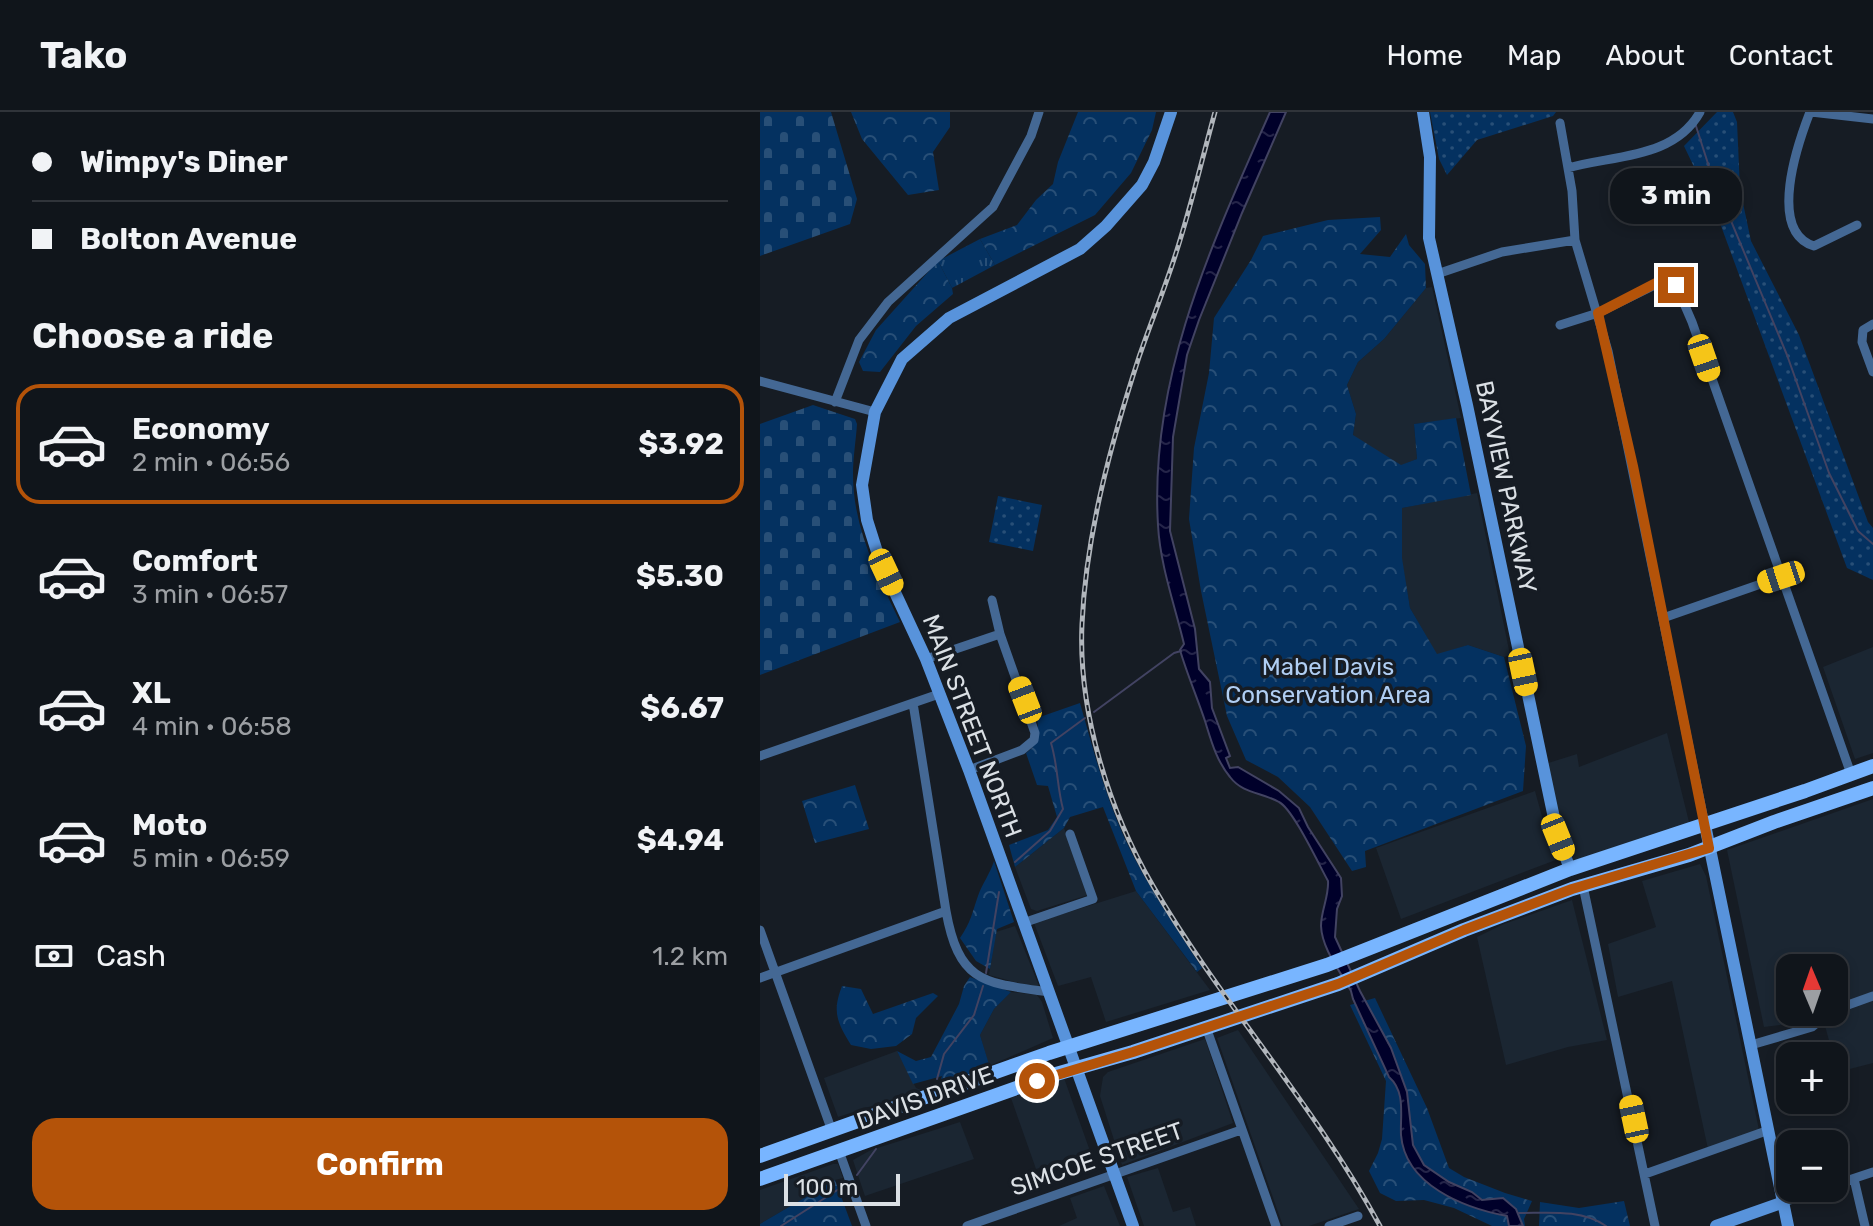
<!DOCTYPE html>
<html lang="en">
<head>
<meta charset="utf-8">
<style>
	body { margin:0; font-family:Rubik,sans-serif; background:#1e2228; color:#f1f3f6; height:100vh; display:flex; flex-direction:column; font-size:30px; white-space:nowrap }
	* { box-sizing:border-box; margin:0 }
	p { font-size:26px; color:#9c9fa3 }
	.icon { flex:none; width:44px; height:44px; fill:none; stroke:currentColor; stroke-width:2; stroke-linecap:round; stroke-linejoin:round }
	.map { position:relative; flex:1; overflow:hidden }
	.side { display:flex; flex-direction:column; background:#10151b; width:760px }
	.side>* { flex:none }
	.guide { display:grid; align-content:center; height:176px; padding:0 32px; background:#10151b }
	.needle { width:52px; rotate:358deg }
	.fabs { position:absolute; left:1016px; top:842px; display:grid; gap:16px }
	.fabs a { display:grid; place-items:center; width:72px; height:72px; border-radius:16px; background:#10151b; box-shadow:0 4px 12px #0003,0 0 0 2px #30343a; font-size:40px }
	.scale { position:absolute; left:24px; bottom:20px; width:116px; box-sizing:border-box; padding-left:8px; border:4px solid #dbe0e5; border-top:0; font-size:22px; line-height:28px; white-space:nowrap; color:#dbe0e5; -webkit-text-stroke:6px #161c24; paint-order:stroke }
	.end { position:absolute; width:36px; height:36px; margin:-18px; border:10px solid #b45309; background:#fff; box-shadow:0 0 0 4px #fff }
	.from { border-radius:50% }
	.bubble { position:absolute; height:56px; border-radius:24px; background:#10151b; box-shadow:0 4px 12px #0003,0 0 0 2px #30343a; font-size:26px; font-weight:700; line-height:56px; text-align:center }
	.car { position:absolute; width:24px; height:48px; margin:-24px -12px; border-radius:10px; box-shadow:0 0 6px 2px #0007; background:linear-gradient(#f5c518 24%,#345 0 40%,#f5c518 0 76%,#345 0 86%,#f5c518 0) }
	.guide b { display:flex; align-items:center; gap:28px; height:76px; font-size:30px }
	.guide b+b { border-top:2px solid #30343a }
	.guide i { width:20px; height:20px; background:#f1f3f6 }
	ul { padding:0; list-style:none }
	li { display:flex; align-items:center; gap:24px; height:120px; margin:0 16px 12px; padding:0 16px; border:4px solid transparent; border-radius:24px }
	li div { flex:1 }
	li b { display:block; font-size:30px }
	li em { font-style:normal; font-weight:700 }
	li.active { border-color:#b45309 }
	li>.icon { width:72px; height:72px; stroke-width:1.5 }
	h2 { padding:0 32px; font-size:36px; line-height:96px }
	.pay { display:flex; align-items:center; gap:20px; height:88px; padding:0 32px; font-size:30px }
	.pay p { margin-inline-start:auto }
	.primary-button { display:flex; gap:16px; margin-top:auto; padding:16px 32px }
	.primary-button a { flex:1; height:92px; border-radius:24px; background:#b45309; color:#fff; font-size:32px; font-weight:700; line-height:92px; text-align:center }
	header { display:flex; align-items:center; gap:48px; box-sizing:border-box; height:112px; padding:0 40px; background:#10151b; border-bottom:2px solid #30343a }
	header strong { font-size:38px }
	nav { display:flex; gap:44px; margin-inline-start:auto; font-size:28px }
	main { display:flex; flex:1; min-height:0 }
	.map>svg:first-child { display:block }
</style>
</head>
<body>
<header>
<strong>Tako</strong>
<nav><a>Home</a><a>Map</a><a>About</a><a>Contact</a></nav>
</header>
<main>
<section class="side">
<div class="guide">
<b><i class="from"></i>Wimpy's Diner</b>
<b><i></i>Bolton Avenue</b>
</div>
<h2>Choose a ride</h2>
<ul>
<li class="active"><svg class="icon" aria-label="car" viewBox="0 0 24 24"><path d="M5 17H2v-5l4-1 3-4h7l3 4 3 1v5h-3M9 17h6M6 11h13"/><circle cx="7" cy="17" r="2"/><circle cx="17" cy="17" r="2"/></svg><div><b>Economy</b><p>2 min · 06:56</p></div><em>$3.92</em></li>
<li><svg class="icon" aria-label="car" viewBox="0 0 24 24"><path d="M5 17H2v-5l4-1 3-4h7l3 4 3 1v5h-3M9 17h6M6 11h13"/><circle cx="7" cy="17" r="2"/><circle cx="17" cy="17" r="2"/></svg><div><b>Comfort</b><p>3 min · 06:57</p></div><em>$5.30</em></li>
<li><svg class="icon" aria-label="car" viewBox="0 0 24 24"><path d="M5 17H2v-5l4-1 3-4h7l3 4 3 1v5h-3M9 17h6M6 11h13"/><circle cx="7" cy="17" r="2"/><circle cx="17" cy="17" r="2"/></svg><div><b>XL</b><p>4 min · 06:58</p></div><em>$6.67</em></li>
<li><svg class="icon" aria-label="car" viewBox="0 0 24 24"><path d="M5 17H2v-5l4-1 3-4h7l3 4 3 1v5h-3M9 17h6M6 11h13"/><circle cx="7" cy="17" r="2"/><circle cx="17" cy="17" r="2"/></svg><div><b>Moto</b><p>5 min · 06:59</p></div><em>$4.94</em></li>
</ul>
<div class="pay"><svg class="icon" aria-label="cash" viewBox="0 0 24 24"><path d="M3 7h18v10H3z"/><circle cx="12" cy="12" r="2"/></svg>Cash<p>1.2 km</p></div>
<div class="primary-button"><a>Confirm</a></div>
</section>
<div class="map">
<svg width="1113" height="1114" viewBox="0 0 1113 1114">
	<defs>
		<pattern id="grass-tufts" width="24" height="20" patternUnits="userSpaceOnUse" patternTransform="scale(2)"><rect width="24" height="20" fill="#043160"/><path d="M3 7l-1-3M5 7V3M7 7l1-3M15 17l-1-3M17 17v-4M19 17l1-3" fill="none" stroke="#284f77"/></pattern>
		<pattern id="forest-crowns" width="20" height="18" patternUnits="userSpaceOnUse" patternTransform="scale(2)"><rect width="20" height="18" fill="#043160"/><path d="M2 6a3 3 0 1 1 6 0M12 15a3 3 0 1 1 6 0" fill="none" stroke="#284f77"/></pattern>
		<pattern id="cemetery-stones" width="16" height="16" patternUnits="userSpaceOnUse" patternTransform="scale(2)"><rect width="16" height="16" fill="#043160"/><path d="M2 7V4a2 2 0 0 1 4 0v3zM10 15v-3a2 2 0 0 1 4 0v3z" fill="#284f77"/></pattern>
		<pattern id="park-dots" width="8" height="8" patternUnits="userSpaceOnUse" patternTransform="scale(2)"><rect width="8" height="8" fill="#043160"/><path d="M2 2h.1M6 6h.1" fill="none" stroke="#284f77" stroke-width="1.8" stroke-linecap="round"/></pattern>
		<pattern id="water-ripples" width="26" height="14" patternUnits="userSpaceOnUse" patternTransform="scale(2)"><rect width="26" height="14" fill="#00002a"/><path d="M2 4q2-2 4 0t4 0M15 11q2-2 4 0t4 0" fill="none" stroke="#252549"/></pattern>
	</defs>
	<rect width="100%" height="100%" fill="#161c24"/>
	<path fill="#1b2632" d="M672,175L701,306L654,312L657,347L640,354L593,324L596,302L587,273L598,250L624,227L666,176Z
		M717,381L750,543L744,545L708,533L677,543L650,496L642,449V396Z
		M1113,535V641L1095,647L1063,555Z
		M907,621L930,714L817,751L810,746L785,652L817,642L819,655Z
		M775,679L786,719L801,746L641,807L616,736Z
		M1113,687V951L1078,960L1061,900H1074V856H1030V900H1057L1028,912L1004,915L967,738Z
		M304,716L328,783L277,799L271,797L255,755Z
		M940,752L946,764L999,1018L948,1037L912,869L858,885L848,832L896,815L882,769Z
		M376,779L450,878L346,910L331,865L298,874L274,811Z
		M812,788L847,928L808,935L746,953L717,825L744,812Z
		M255,814L279,874H269L229,863L236,820Z
		M251,880L277,883L282,890L293,926L229,954L220,923L234,897Z
		M478,918L599,1097L549,1114H523L457,926Z
		M445,927L473,1011L362,1053L340,984L343,965L348,960Z
		M137,939L156,976L161,978L78,1005L64,966Z
		M304,966L330,1039L276,1057L251,986Z
		M200,1010L214,1047L105,1084L93,1048L111,1038Z
		M73,1052H78L83,1066L75,1068L0,1112V1078Z
		M398,1056L413,1100L430,1095L436,1114H384L367,1065Z
		M344,1074L360,1114H299L317,1106L310,1086Z"/>
	<path fill="url(#grass-tufts)" d="M220,127L235,153L192,176L178,149Z"/>
	<path fill="url(#forest-crowns)" d="M91,0H190V15L173,40L179,78L148,83L102,27Z
		M318,0H396L392,18L371,61L335,103L235,153L220,127L257,113L276,88L293,72L298,50Z
		M620,105L621,118L600,142L630,145L646,122L649,133L665,152L666,176L624,227L598,250L587,273L596,302L593,323L641,353L657,347L654,312L696,306L711,383L642,396V446L650,496L677,542L708,533L744,545L766,634L763,679L605,739L606,755L592,759L550,695L518,665L486,648L467,604L441,479L429,407L434,336L449,261L454,206L491,148L503,124L568,108Z
		M178,149L192,176L193,182L156,214L120,260L103,259L99,250L116,218Z
		M320,591C333,637 345,683 365,727C386,772 415,814 442,856L437,860L376,779L343,695L310,705L304,716L255,755L249,733L288,718L297,705L288,674L277,673L266,641C280,631 279,622 277,606Z
		M95,673L109,717L55,731L42,689Z
		M234,749L254,810L237,817L230,857L216,849L200,826C211,810 212,801 218,784C222,772 230,762 234,749Z
		M210,865L251,880L234,897L220,923L231,959L178,977L182,964L153,972L137,939L156,949L171,945L199,892L204,874Z
		M82,874L101,877L113,902L173,881L178,884L156,906L152,922L136,934L111,937L91,933C77,910 72,900 82,874Z
		M615,886L667,996L689,1056L704,1065L745,1081L772,1089L764,1107L765,1114H732L694,1096L664,1088L636,1089L620,1081L609,1059L618,1041L622,1027L626,969L590,893Z
		M75,1068L92,1114H0V1112Z
		M864,1089L870,1114H779L780,1090L819,1096Z"/>
	<path fill="url(#cemetery-stones)" d="M0,0H71L97,87L90,112L0,144Z
		M53,293L95,307L97,312C96,328 93,345 93,362C93,416 117,462 140,510L0,563V312Z"/>
	<path fill="url(#park-dots)" d="M670,0H796L793,4L717,28L687,63L679,47Z
		M957,0H973L977,10L980,77L991,129L1039,223L1108,410L1113,416V468L1087,456L957,103L924,34Z
		M238,384L282,393L273,439L229,430Z"/>
	<path fill="url(#water-ripples)" stroke="#424362" stroke-width="2" d="M510,0H526L482,101L439,208L427,243L413,325L410,419L435,517L439,557L450,570L452,596L470,644L466,646L470,656L478,655L519,679L539,696L548,715L581,766L582,784L577,797L575,825L600,879L631,936L647,980L653,1033L664,1053L689,1070L712,1080L722,1088L743,1086L756,1097L763,1114H749L747,1104C704,1096 645,1073 641,1023C640,1003 646,980 629,965L593,887L591,879C580,859 562,837 561,814C561,798 569,785 568,769C559,753 533,697 519,690C501,680 483,682 470,665C456,648 451,628 445,609C437,585 427,562 420,538L424,532C415,494 400,453 398,413C389,265 452,132 510,0Z"/>
	<g fill="none" stroke-linecap="round" stroke-linejoin="round">
		<path stroke="#424362" stroke-width="2" d="M935,11L951,61L1027,243L1069,361L1098,419L1113,432
			M334,600L414,541L421,539
			M255,750L290,719L303,697C297,675 298,654 291,631L325,606
			M226,861L239,780
			M177,967L184,942L214,903L223,874
			M97,1063L116,1037
			M759,1101C789,1101 821,1097 846,1114
			M21,1114L79,1077"/>
		<path stroke="#446894" stroke-width="9" d="M1050,0C1038,31 1007,119 1054,134L1097,113
			M1051,0L1113,7
			M800,11L812,79L815,128L848,239L945,713
			M808,56C853,43 914,47 940,0
			M677,162L742,140L815,128
			M1113,212L1103,218L1102,230L1113,260
			M800,213L838,201L903,169L916,173L932,210L1091,662
			M0,269L115,300
			M75,290L99,228L128,190L233,95L271,24L279,0
			M903,506L1021,465
			M166,547L240,522
			M153,591L186,799C199,872 225,871 289,880
			M0,644L179,582
			M209,658L262,638L274,628L275,621L240,522L232,488
			M823,774L895,1114
			M263,811L333,787L310,722
			M0,818L72,1019
			M0,866L186,799
			M1074,898L1113,884
			M446,915L516,1114
			M991,933L1052,915L1070,900
			M79,1039L106,1114
			M885,1062L1009,1018
			M1094,1067L1105,1114
			M1074,1073L1113,1060
			M1024,1090L1065,1076
			M207,1114L481,1018
			M569,1114L598,1104"/>
		<path stroke="#5893db" stroke-width="12" d="M663,0L670,45L669,126L707,293L798,725L810,757
			M945,713L1028,1114
			M373,1114L209,658L166,547L119,446L107,408L102,373L115,300L142,247L189,206L320,137L346,114L382,73L394,50L411,0
			M956,1114L1024,1090"/>
		<path stroke="#78b5ff" stroke-width="14" d="M0,1044L289,941L567,853L810,757L1045,679L1113,654
			M0,1067L296,962L373,940L578,872L704,818L812,777L929,743L1014,710L1113,676"/>
		<defs>
			<path id="rail" d="M455,0C442,47 431,95 416,141C405,176 391,210 379,245C351,331 326,422 322,512C318,600 349,699 393,774C462,892 555,993 620,1114"/>
		</defs>
		<use href="#rail" stroke="#b1b6bc" stroke-width="5"/>
		<use href="#rail" stroke="#161c24" stroke-width="2" stroke-dasharray="6" stroke-linecap="butt"/>
	</g>
	<g fill="none" stroke-linecap="round" stroke-linejoin="round">
		<path stroke="#b45309" stroke-width="10" d="M277,969L373,940L578,872L704,818L812,777L949,736L873,354L838,201L898,170H910L916,173"/>
	</g>
	<g text-anchor="middle" dominant-baseline="central" stroke-width="7" stroke-linejoin="round" paint-order="stroke">
		<g font-size="24" fill="#dbe0e5" stroke="#161c24">
			<text transform="translate(746 375) rotate(78)">BAYVIEW PARKWAY</text>
			<text transform="translate(212 614) rotate(69)">MAIN STREET NORTH</text>
			<text transform="translate(165 986) rotate(-20)">DAVIS DRIVE</text>
			<text transform="translate(337 1047) rotate(-19)">SIMCOE STREET</text>
		</g>
		<g font-size="24" fill="#b0cef3" stroke="#161c24">
			<text x="568" y="555">Mabel Davis<tspan x="568" dy="28">Conservation Area</tspan></text>
		</g>
	</g>
</svg>
<div class="fabs">
<a><svg class="needle" viewBox="-14 -14 28 28"><path d="M0-13l5 13h-10z" fill="#e53935"/><path d="M0 13l5-13h-10z" fill="#9c9fa3"/></svg></a>
<a>+</a>
<a>−</a>
</div>
<div class="scale">100 m</div>
<i class="end from" style="left:277px;top:969px"></i>
<i class="end" style="left:916px;top:173px"></i>
<div class="bubble" style="left:850px;top:56px;width:132px">3 min</div>
<i class="car" style="left:944px;top:246px;rotate:161deg"></i>
<i class="car" style="left:126px;top:460px;rotate:155deg"></i>
<i class="car" style="left:1021px;top:465px;rotate:252deg"></i>
<i class="car" style="left:763px;top:560px;rotate:168deg"></i>
<i class="car" style="left:265px;top:588px;rotate:339deg"></i>
<i class="car" style="left:798px;top:725px;rotate:158deg"></i>
<i class="car" style="left:874px;top:1007px;rotate:348deg"></i>
</div>
</main>
</body>
</html>
